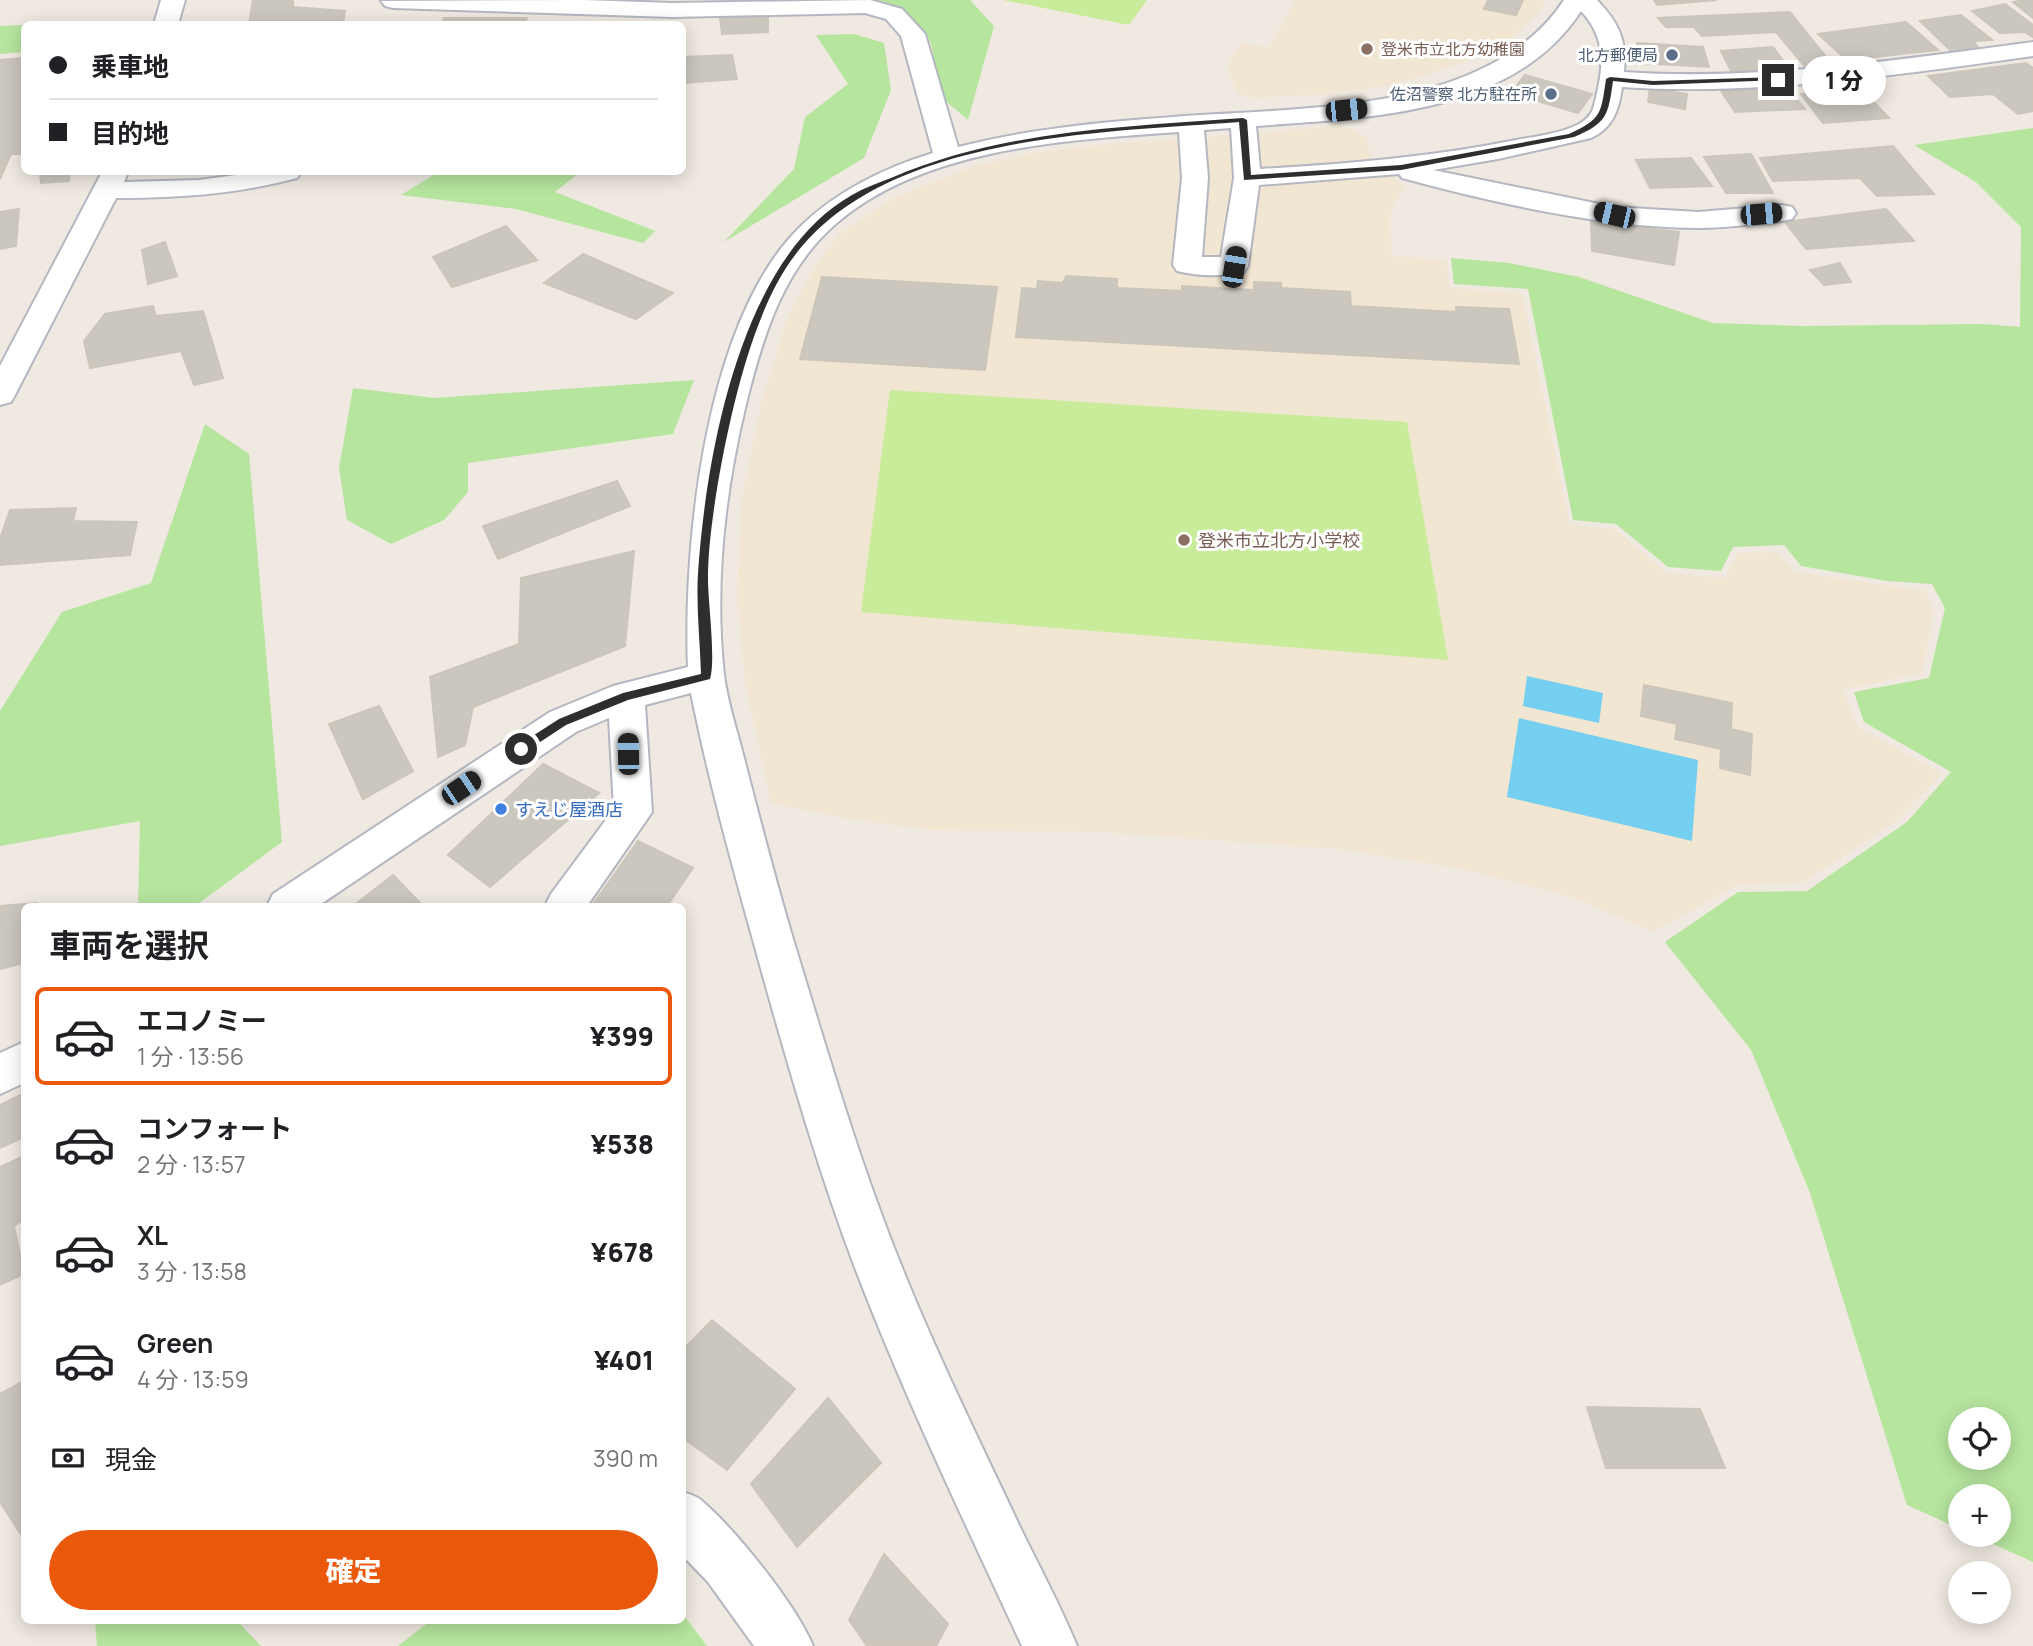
<!DOCTYPE html>
<html lang="ja">
<head>
<meta charset="utf-8">
<style>
	body { margin:0; font-family:Manrope,"Noto Sans JP",sans-serif; background:#f6f6f6; color:#202124; height:100vh; display:flex; flex-direction:column; font-size:26px; white-space:nowrap }
	* { box-sizing:border-box; margin:0 }
	p { font-size:23px; color:#757577 }
	.icon { flex:none; width:38px; height:38px; fill:none; stroke:currentColor; stroke-width:2; stroke-linecap:round; stroke-linejoin:round }
	.map { position:relative; flex:1; overflow:hidden }
	.sheet { position:absolute; left:21px; top:903px; width:665px; height:721px; display:flex; flex-direction:column; background:#fff; border-radius:10px; box-shadow:0 4px 18px #0003 }
	.sheet>* { flex:none }
	.guide { position:absolute; left:21px; top:21px; width:665px; height:154px; border-radius:10px; box-shadow:0 4px 18px #0003; display:grid; align-content:center; height:154px; padding:0 28px; background:#fff }
	.fabs { position:absolute; left:1948px; top:1407px; display:grid; gap:14px }
	.fabs a { display:grid; place-items:center; width:63px; height:63px; border-radius:50%; background:#fff; box-shadow:0 4px 18px #0003; font-size:35px }
	.end { position:absolute; width:32px; height:32px; margin:-16px; border:9px solid #2e2e2e; background:#fff; box-shadow:0 0 0 4px #fff }
	.from { border-radius:50% }
	.bubble { position:absolute; height:49px; border-radius:24px; background:#fff; box-shadow:0 4px 18px #0003; font-size:23px; font-weight:800; line-height:49px; text-align:center }
	.car { position:absolute; width:21px; height:42px; margin:-21px -10px; border-radius:9px; box-shadow:0 0 5px 2px #0007; background:linear-gradient(#222 24%,#8ab4d8 0 40%,#222 0 76%,#8ab4d8 0 86%,#222 0) }
	.guide b { display:flex; align-items:center; gap:24px; height:66px; font-size:26px }
	.guide b+b { border-top:2px solid #e0e0e0 }
	.guide i { width:18px; height:18px; background:#202124 }
	ul { padding:0; list-style:none }
	li { display:flex; align-items:center; gap:21px; height:98px; margin:0 14px 10px; padding:0 14px; border:4px solid transparent; border-radius:10px }
	li div { flex:1 }
	li b { display:block; font-size:26px }
	li em { font-style:normal; font-weight:800 }
	li.selected { border-color:#ea580c }
	li>.icon { width:63px; height:63px; stroke-width:1.5 }
	h2 { padding:0 28px; font-size:32px; line-height:84px }
	.pay { display:flex; align-items:center; gap:18px; height:77px; padding:0 28px; font-size:26px }
	.pay p { margin-inline-start:auto }
	.button { display:flex; gap:14px; margin-top:auto; padding:14px 28px }
	.button a { flex:1; height:80px; border-radius:42px; background:#ea580c; color:#fff; font-size:28px; font-weight:800; line-height:80px; text-align:center }
	.map>svg:first-child { display:block }
</style>
</head>
<body>
<div class="map">
<svg width="2033" height="1646" viewBox="0 0 2033 1646">
	<rect width="100%" height="100%" fill="#efe9e1"/>
	<path fill="#f0e6d1" d="M1296,0H1546L1539,12L1516,34L1494,50L1428,75L1385,86L1329,94L1253,98L1238,94L1227,66L1241,43L1268,48Z
		M1337,126L1354,129L1367,139L1371,158L1405,186L1394,203L1390,221L1392,256L1446,260L1450,288L1522,293L1570,525L1615,529L1666,573L1724,578L1739,553L1776,552L1795,572L1926,591L1934,612L1922,673L1842,690L1859,728L1942,773L1895,822L1802,883L1738,885L1653,932L1572,897L1462,869L1338,849L1100,832L930,830L843,818L771,803L745,683L737,598L741,503L762,399L789,313L817,264L839,234L895,197L974,166L1033,153L1089,146Z"/>
	<path fill="#b6e59e" fill-rule="evenodd" d="M803,0H970L994,26L968,120L941,97L931,43L912,22L871,13L804,14Z
		M24,25V52L0,54V26Z
		M854,34L884,43L891,90L864,158L724,242L794,169L805,117L848,84L816,35Z
		M2033,128V1562L1973,1535H1998V1496H1960V1529L1907,1505L1810,1193L1751,1050L1665,942L1738,892L1807,891L1907,822L1951,772L1864,722L1854,692L1929,678L1945,608L1932,584L1887,581L1801,566L1784,545L1733,547L1721,571L1668,567L1616,524L1573,520L1528,289L1454,284L1451,258L1509,263L1579,277L1713,323L1802,326L1983,324L2020,327L2021,227L1976,182L1914,145ZM1960,1419H1998V1458H1960Z
		M447,172H580L555,192L655,231L643,243L516,209L401,195L437,173Z
		M694,380L673,434L468,463V492L444,520L391,544L347,520L339,468L353,388L434,398Z
		M205,424L249,454L282,842L195,906H138L140,821L0,846V711L62,612L151,583Z
		M683,1614L707,1646H398L430,1621L682,1620Z
		M95,1621H237L261,1646H97Z"/>
	<path fill="#c9ec9a" d="M1003,0H1147L1129,25Z
		M890,390L1407,422L1448,660L861,612Z"/>
	<path fill="#75cff0" d="M1527,676L1603,693L1599,723L1523,706Z
		M1519,718L1698,760L1692,841L1507,797Z"/>
	<path fill="#cbc7bf" stroke="#cbc5ba" stroke-width="2" d="M253,0H293V7L345,11L343,24H249Z
		M1488,0H1523L1516,15L1484,9Z
		M1654,0H1717L1657,5Z
		M2033,0V18L2013,2L2024,0Z
		M2005,4L2033,25V37L2025,32L2000,33L1972,11Z
		M1790,12L1834,67L1807,69L1776,32L1702,36L1694,27H1666L1658,18Z
		M1961,15L1992,40L1973,41L1978,47L1952,52L1920,21Z
		M768,16V32L722,34L720,18Z
		M444,18H527L525,24H442Z
		M1906,22L1938,50L1847,60L1818,34Z
		M1637,43L1703,47L1709,67L1641,63Z
		M1773,47L1789,69L1731,71L1721,51Z
		M732,55L737,79L682,83V57Z
		M24,58V154H11L0,179V60Z
		M2026,63L2033,68V111L2018,114L1993,94L1950,97L1928,76Z
		M1525,75L1592,94L1578,113L1511,93Z
		M1859,87L1889,118L1823,123L1801,94Z
		M1650,88L1687,94L1685,109L1648,102Z
		M1787,88L1805,109L1735,112L1721,91Z
		M1893,146L1934,194L1877,196L1860,178L1773,181L1760,158Z
		M1751,154L1773,193H1726L1704,157Z
		M1691,158L1712,186L1650,188L1636,160Z
		M40,172H70L69,181L41,183Z
		M19,209L16,246L0,249V212Z
		M1886,209L1914,241L1806,249L1785,222Z
		M1591,222L1679,232L1674,265L1592,251Z
		M506,226L537,260L452,287L433,257Z
		M165,242L177,276L148,284L142,250Z
		M583,254L673,293L636,319L544,283Z
		M1840,263L1851,282L1824,285L1810,270Z
		M1066,276L1117,279V288L1182,291V286L1254,290V282L1281,283V288L1350,292L1351,306L1456,312V307L1509,309L1519,364L1016,337L1022,288L1037,289L1038,281L1063,283Z
		M822,277L997,287L985,370L800,359Z
		M153,306L156,316L203,311L223,378L194,385L181,351L90,368L84,341L105,314Z
		M617,481L630,506L498,559L483,526Z
		M76,508L73,521L137,522L130,555L0,565V539L10,510Z
		M634,551L625,646L473,707L465,745L438,757L430,677L519,644L521,578Z
		M1644,685L1732,703L1731,729L1752,734L1750,775L1720,768L1721,749L1675,739L1677,724L1641,716Z
		M379,706L413,771L363,799L329,724Z
		M543,764L599,793L490,887L448,855Z
		M638,841L693,868L667,906H592Z
		M393,875L423,906H353Z
		M36,903V906H24V963L0,969V906Z
		M24,1093V1137L0,1148V1105Z
		M24,1156V1219L14,1226L24,1274L0,1285V1167Z
		M712,1320L795,1389L727,1470L682,1437V1351Z
		M24,1381V1539L0,1502V1394Z
		M828,1398L881,1463L797,1547L751,1484Z
		M1587,1407L1700,1409L1725,1468H1606Z
		M884,1554L948,1624L936,1646H867L849,1620Z"/>
	<g fill="none" stroke-linecap="round" stroke-linejoin="round">
		<defs>
			<path id="minor" d="M161,0H185L178,24H154Z
				M583,0L672,3L870,0L902,9L925,34L958,147C1028,129 1101,122 1173,117C1297,107 1488,116 1564,0H1597C1619,23 1627,40 1624,72C1761,81 1897,60 2033,42V56C1896,75 1760,96 1622,87C1619,110 1613,128 1591,138L1498,159L1433,170L1614,207L1698,212L1782,205L1792,207L1796,213L1792,219L1782,221C1754,224 1725,228 1697,228C1599,227 1495,203 1402,178L1399,174L1259,185L1248,266L1244,272C1224,277 1197,276 1177,271L1173,265L1182,178L1179,132C1068,140 926,147 838,222C783,268 763,336 746,404C725,491 714,584 724,675C728,706 739,736 746,766C761,824 776,882 793,939C827,1050 859,1162 903,1270C938,1357 980,1442 1020,1527C1039,1566 1060,1605 1077,1646H1022C965,1523 906,1400 857,1273C820,1176 791,1076 763,976C737,882 710,788 691,693L645,705L652,812L587,906H545L551,894L614,809L609,718L576,732L318,906H267L273,894L550,712L613,686L688,667C683,541 706,319 800,227C837,191 884,168 933,153L901,36L886,19L865,13L672,17L393,8L385,6L381,1ZM1581,11C1609,41 1603,72 1593,109C1590,116 1586,120 1579,124C1560,134 1537,136 1516,140C1432,157 1346,164 1260,169L1256,126C1367,118 1514,115 1581,11ZM1231,128L1234,178L1221,257H1202L1208,178L1204,130Z
				M102,172H128L124,182L199,180L258,172H301L297,178C237,194 178,198 116,198L15,395L11,402L0,405V366Z
				M24,1042V1083L0,1094V1053Z
				M682,1492C689,1494 697,1496 702,1501C736,1530 796,1605 813,1646H754L708,1582L682,1555Z"/>
		</defs>
		<use href="#minor" stroke="#b4b7c1" stroke-width="4"/>
		<use href="#minor" fill="#fff" fill-rule="evenodd"/>
	</g>
	<path fill="#2e2e2e" d="M1610,77L1653,81L1778,77L1782,80L1653,85L1613,81C1608,116 1607,123 1574,137L1401,170L1244,180L1239,122C1098,133 872,134 786,268C749,325 727,427 716,495C712,522 708,551 708,579C708,603 716,659 710,679L628,700L566,725L525,752H517V746L559,719L623,693L701,674C700,641 696,606 698,573C706,456 740,258 852,195C864,188 878,183 891,178C1002,130 1123,127 1243,118L1247,120L1251,175L1401,165L1569,134C1602,119 1601,113 1606,79Z"/>
	<g fill="#8d6e63" stroke="#fff" stroke-width="2.5">
		<circle cx="1367" cy="49" r="7"/>
		<circle cx="1184" cy="540" r="7"/>
	</g>
	<g fill="#5c6f8a" stroke="#fff" stroke-width="2.5">
		<circle cx="1672" cy="55" r="7"/>
		<circle cx="1551" cy="94" r="7"/>
	</g>
	<circle fill="#3f7fe0" stroke="#fff" stroke-width="2.5" cx="501" cy="809" r="7"/>
	<g text-anchor="middle" dominant-baseline="central" stroke-width="6" stroke-linejoin="round" paint-order="stroke">
		<g font-size="16" fill="#785e54" stroke="#fff" text-anchor="start">
			<text x="1381" y="49">登米市立北方幼稚園</text>
		</g>
		<g font-size="16" fill="#4e5e75" stroke="#fff" text-anchor="end">
			<text x="1658" y="55">北方郵便局</text>
			<text x="1537" y="94">佐沼警察 北方駐在所</text>
		</g>
		<g font-size="18" fill="#785e54" stroke="#fff" text-anchor="start">
			<text x="1198" y="540">登米市立北方小学校</text>
		</g>
		<g font-size="18" fill="#366cbe" stroke="#fff" text-anchor="start">
			<text x="515" y="809">すえじ屋酒店</text>
		</g>
	</g>
</svg>
<div class="fabs">
<a><svg class="icon" aria-label="locate" viewBox="0 0 24 24"><circle cx="12" cy="12" r="6"/><path d="M12 2v4M12 18v4M2 12h4M18 12h4"/></svg></a>
<a>+</a>
<a>−</a>
</div>
<i class="end from" style="left:521px;top:749px"></i>
<i class="end" style="left:1778px;top:80px"></i>
<div class="bubble" style="left:1802px;top:56px;width:84px">1 分</div>
<i class="car" style="left:1346px;top:110px;rotate:84deg"></i>
<i class="car" style="left:1761px;top:214px;rotate:85deg"></i>
<i class="car" style="left:1614px;top:215px;rotate:283deg"></i>
<i class="car" style="left:1234px;top:267px;rotate:9deg"></i>
<i class="car" style="left:628px;top:754px;rotate:359deg"></i>
<i class="car" style="left:461px;top:788px;rotate:56deg"></i>
<div class="guide">
<b><i class="from"></i>乗車地</b>
<b><i></i>目的地</b>
</div>
<section class="sheet">
<h2>車両を選択</h2>
<ul>
<li class="selected"><svg class="icon" aria-label="car" viewBox="0 0 24 24"><path d="M5 17H2v-5l4-1 3-4h7l3 4 3 1v5h-3M9 17h6M6 11h13"/><circle cx="7" cy="17" r="2"/><circle cx="17" cy="17" r="2"/></svg><div><b>エコノミー</b><p>1 分 · 13:56</p></div><em>¥399</em></li>
<li><svg class="icon" aria-label="car" viewBox="0 0 24 24"><path d="M5 17H2v-5l4-1 3-4h7l3 4 3 1v5h-3M9 17h6M6 11h13"/><circle cx="7" cy="17" r="2"/><circle cx="17" cy="17" r="2"/></svg><div><b>コンフォート</b><p>2 分 · 13:57</p></div><em>¥538</em></li>
<li><svg class="icon" aria-label="car" viewBox="0 0 24 24"><path d="M5 17H2v-5l4-1 3-4h7l3 4 3 1v5h-3M9 17h6M6 11h13"/><circle cx="7" cy="17" r="2"/><circle cx="17" cy="17" r="2"/></svg><div><b>XL</b><p>3 分 · 13:58</p></div><em>¥678</em></li>
<li><svg class="icon" aria-label="car" viewBox="0 0 24 24"><path d="M5 17H2v-5l4-1 3-4h7l3 4 3 1v5h-3M9 17h6M6 11h13"/><circle cx="7" cy="17" r="2"/><circle cx="17" cy="17" r="2"/></svg><div><b>Green</b><p>4 分 · 13:59</p></div><em>¥401</em></li>
</ul>
<div class="pay"><svg class="icon" aria-label="cash" viewBox="0 0 24 24"><path d="M3 7h18v10H3z"/><circle cx="12" cy="12" r="2"/></svg>現金<p>390 m</p></div>
<div class="button"><a>確定</a></div>
</section>
</div>
</body>
</html>
